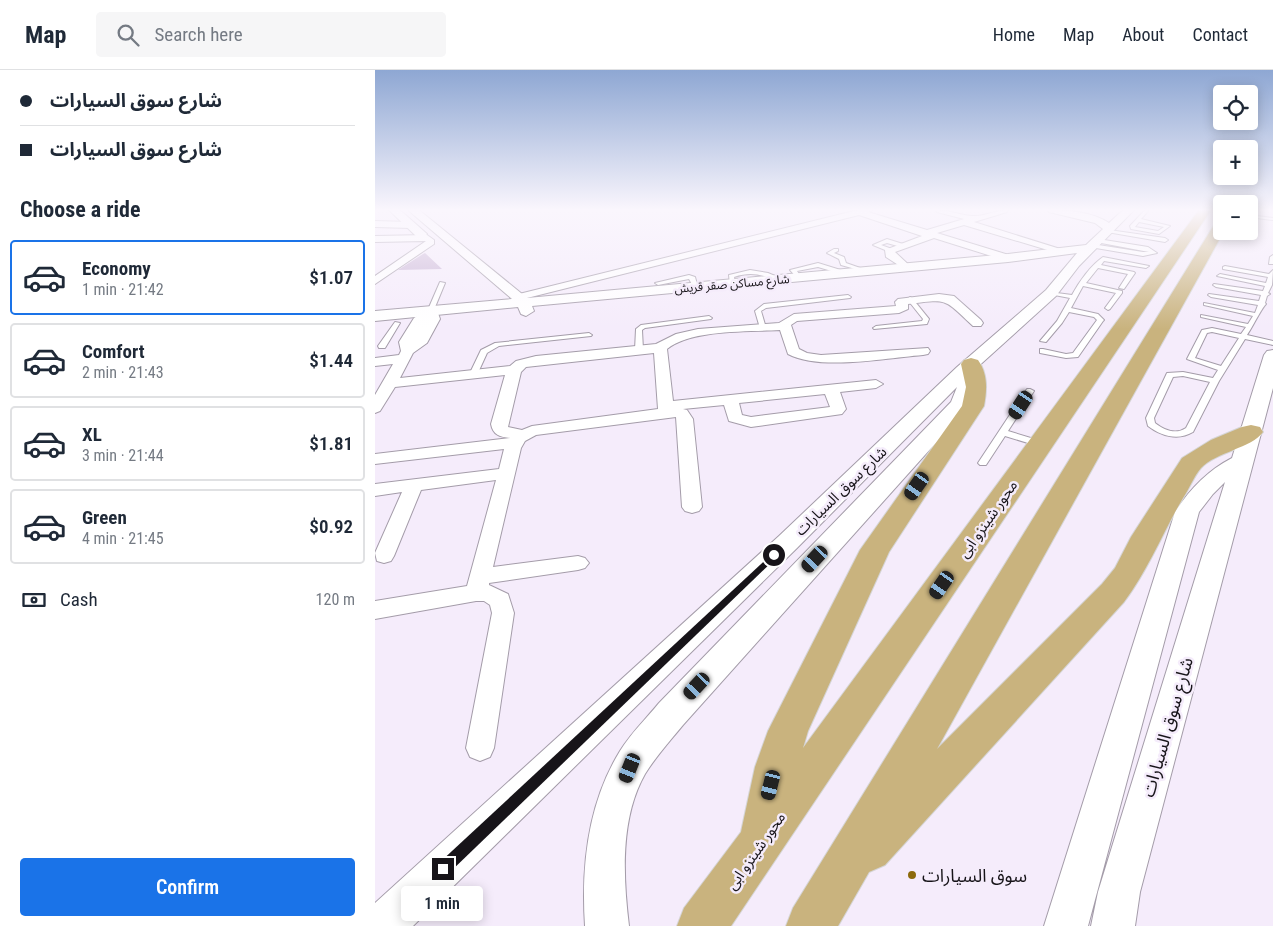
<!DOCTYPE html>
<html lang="en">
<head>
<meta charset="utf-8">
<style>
	body { margin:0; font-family:"Roboto Condensed","Noto Sans Arabic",sans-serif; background:#f6f6f7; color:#1f2937; height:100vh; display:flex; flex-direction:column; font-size:19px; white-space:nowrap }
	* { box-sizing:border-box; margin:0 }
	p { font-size:16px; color:#747a83 }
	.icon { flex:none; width:28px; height:28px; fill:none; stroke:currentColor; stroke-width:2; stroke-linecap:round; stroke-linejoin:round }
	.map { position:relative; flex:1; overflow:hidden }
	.details { display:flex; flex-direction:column; background:#fff; width:375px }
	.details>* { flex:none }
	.hud { display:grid; align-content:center; height:110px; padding:0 20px; background:#fff }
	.fabs { position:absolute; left:838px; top:15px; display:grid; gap:10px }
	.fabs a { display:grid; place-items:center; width:45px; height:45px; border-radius:5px; background:#fff; box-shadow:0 2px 12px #0003; font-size:25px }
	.end { position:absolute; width:22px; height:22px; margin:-11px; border:6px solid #171419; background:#fff; box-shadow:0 0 0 2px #fff }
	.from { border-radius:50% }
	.bubble { position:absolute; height:35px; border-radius:5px; background:#fff; box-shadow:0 2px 12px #0003; font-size:16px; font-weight:600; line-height:35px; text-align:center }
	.car { position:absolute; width:15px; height:30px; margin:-15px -8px; border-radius:6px; box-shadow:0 0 4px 1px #0007; background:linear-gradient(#222 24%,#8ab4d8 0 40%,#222 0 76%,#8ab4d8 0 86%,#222 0) }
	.hud b { display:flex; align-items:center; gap:18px; height:48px; font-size:19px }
	.hud b+b { border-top:1px solid #e0e1e3 }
	.hud i { width:12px; height:12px; background:#1f2937 }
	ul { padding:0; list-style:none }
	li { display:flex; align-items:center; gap:15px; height:75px; margin:0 10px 8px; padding:0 10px; border:2px solid #e0e1e3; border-radius:5px }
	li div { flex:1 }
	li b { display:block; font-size:19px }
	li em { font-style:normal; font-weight:600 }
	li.current { border-color:#1a73e8 }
	li>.icon { width:45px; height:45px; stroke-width:1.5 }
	h2 { padding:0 20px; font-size:22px; line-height:60px }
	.pay { display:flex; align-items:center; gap:12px; height:55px; padding:0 20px; font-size:19px }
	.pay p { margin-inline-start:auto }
	.cta { display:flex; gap:10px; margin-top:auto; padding:10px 20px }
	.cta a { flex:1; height:58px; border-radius:5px; background:#1a73e8; color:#fff; font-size:20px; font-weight:600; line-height:58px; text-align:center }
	header { display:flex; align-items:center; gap:30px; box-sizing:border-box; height:70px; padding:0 25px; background:#fff; border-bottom:1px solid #e0e1e3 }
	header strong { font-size:24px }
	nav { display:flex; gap:28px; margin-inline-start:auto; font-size:18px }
	.search { width:350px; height:45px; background:#f6f6f7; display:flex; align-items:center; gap:12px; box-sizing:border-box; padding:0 18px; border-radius:5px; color:#747a83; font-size:19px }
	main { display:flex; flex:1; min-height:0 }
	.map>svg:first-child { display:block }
</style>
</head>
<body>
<header>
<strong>Map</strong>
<div class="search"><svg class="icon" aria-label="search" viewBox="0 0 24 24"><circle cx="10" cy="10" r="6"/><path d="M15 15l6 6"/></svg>Search here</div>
<nav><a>Home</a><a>Map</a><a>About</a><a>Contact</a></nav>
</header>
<main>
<section class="details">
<div class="hud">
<b><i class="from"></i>شارع سوق السيارات</b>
<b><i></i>شارع سوق السيارات</b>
</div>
<h2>Choose a ride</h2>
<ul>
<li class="current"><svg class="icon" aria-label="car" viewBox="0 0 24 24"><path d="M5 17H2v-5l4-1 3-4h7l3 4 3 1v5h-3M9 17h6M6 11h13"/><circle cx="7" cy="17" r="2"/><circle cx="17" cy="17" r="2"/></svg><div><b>Economy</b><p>1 min · 21:42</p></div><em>$1.07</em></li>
<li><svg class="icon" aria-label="car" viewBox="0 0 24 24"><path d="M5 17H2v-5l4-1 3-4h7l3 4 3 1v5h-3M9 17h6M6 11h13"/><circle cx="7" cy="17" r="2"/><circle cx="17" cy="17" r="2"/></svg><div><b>Comfort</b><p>2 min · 21:43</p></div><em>$1.44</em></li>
<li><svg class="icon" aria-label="car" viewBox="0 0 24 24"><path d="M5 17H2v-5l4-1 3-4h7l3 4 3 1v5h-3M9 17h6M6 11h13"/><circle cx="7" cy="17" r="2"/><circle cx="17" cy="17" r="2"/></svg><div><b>XL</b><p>3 min · 21:44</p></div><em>$1.81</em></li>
<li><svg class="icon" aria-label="car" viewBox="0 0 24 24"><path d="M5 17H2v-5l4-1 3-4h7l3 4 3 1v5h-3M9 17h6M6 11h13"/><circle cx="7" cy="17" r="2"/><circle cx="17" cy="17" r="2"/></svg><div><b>Green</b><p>4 min · 21:45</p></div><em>$0.92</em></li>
</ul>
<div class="pay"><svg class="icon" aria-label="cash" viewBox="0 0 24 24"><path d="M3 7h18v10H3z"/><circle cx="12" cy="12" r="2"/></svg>Cash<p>120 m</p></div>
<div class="cta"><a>Confirm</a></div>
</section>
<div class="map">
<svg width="898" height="856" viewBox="0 0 898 856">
	<rect width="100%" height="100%" fill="#f5ecfb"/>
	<path fill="#c9b4d5" d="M50,183L67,199L23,200L48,184Z"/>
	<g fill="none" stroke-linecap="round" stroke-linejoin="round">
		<defs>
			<path id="service" d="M770,140H774L766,149L795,156L784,164L756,159L755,156ZM764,152L789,157L783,161L760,157Z
				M874,145L898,148V150L874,147Z
				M734,160L790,168L793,170L790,172L732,162Z
				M512,169L528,174L529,175L526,177L512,173L506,175L517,179V181L515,182L498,175Z
				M723,169L773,177L782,183L768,186L715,177V175L717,174L768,182H774L721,172Z
				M459,179H463V181L459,183L469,187L471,193L491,200V202L466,195L464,189L452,183Z
				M898,185V194H894L895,187Z
				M728,187L774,196L771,198L729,191L726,195L759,202L760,203L749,219L744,218L753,204L723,198L711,213L747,221V223L735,239L733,240L730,238L741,223L708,216L696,238L723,244L729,250L728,251L703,287L691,288L665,283V279H668L691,284L698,283L722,250L719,247L694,242L687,253L671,272L665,271L682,251L695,228L674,224V222L697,225C704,212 716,195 728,187Z
				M443,193L472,202L473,203L470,205L443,197L422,201L426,207L423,209L415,200Z
				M850,196L894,204L898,200L897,215L893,223L895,224L892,226L890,233L891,234C886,239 877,258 872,265L898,271V275L870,269L844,311L818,362C803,371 786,366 773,356L771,348L792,303L808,302L838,308L843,300L812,289L827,260L837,258L866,264L871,257L826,247V245L873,254L878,246L829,235V233L880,243L883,235L836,227L833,225L834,224L884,231L886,225L841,217L838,215L839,214L888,221L890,216L842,206L845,204L891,213L893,207L848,199V197ZM837,262L864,268L846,296L820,288L832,263ZM808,306L835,312L811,358C801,365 789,360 780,353L779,348L798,307Z
				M375,200L393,203L407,209L404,211C387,205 377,201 359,207L360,214L355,215L354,205Z
				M314,205L320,207L323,218H319L314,209L283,215L280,213Z
				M65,212L70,213L58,242L53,243L52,242Z
				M473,225L476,227L475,228L391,238L386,241L391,258L388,260L385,258L380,241L389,234Z
				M535,227L537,228L554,249L552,254L499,259L498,258L501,256L547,251L548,249L532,229Z
				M334,246L337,248L336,249L270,258L267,260L268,280L264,282L260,280L261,259L266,255Z
				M20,252L25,253L10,278H4L3,276Z
				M214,263L217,265L216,266L124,276L112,283L101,307H95L94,305L106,280L120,273Z
				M652,319H655L659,321L633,361L669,372L670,374L666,377L630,366L611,395H605L603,393Z"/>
			<path id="minor" d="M483,140H497L493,142L552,160L589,149L562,142L561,140C574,140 585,145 597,146C608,147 621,140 633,140L632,142L599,152L695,182L686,184L589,155L562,163L637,186V190H629L559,168L520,182L536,197L531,200L511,187L510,180L547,166L484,145L144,230L138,227L140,225Z
				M0,151L36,152L41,155L36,158L0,157Z
				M52,165L59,170V174L0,214V206L51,171L0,172V166Z
				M564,224L579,226L606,250L608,253L606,256H598C568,228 574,229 533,234V239L524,243L422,251L416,255L424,279L432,283L446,285L553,278L555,281L553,284L548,285C511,288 445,301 413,284L405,260C374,262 316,259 292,279L298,331L501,310L508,314L501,318L465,322L471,339L467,344L376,357L354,351L349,335L308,339L312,340L318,349L327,437L324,441L317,443L310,441L307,437L301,347L161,365L150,371L146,378L118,497L203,486L210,488L214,493L210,498L203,500L114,513V515L133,524L139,543L119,678L115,687L105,691L95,687L91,678L117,543L115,535L109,531H101L0,549V531L92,516L121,410L46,420L19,486L16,491L9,493L2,491L0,483L27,422L0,426V414L124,399L129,379L0,394V384L135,368C125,367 118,365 116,354L130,305L20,317L5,341L0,343V325L18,294L0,296V288L24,285L26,281L24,272L39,248L55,238L62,240L65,249L52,273L38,283L25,308L135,296L141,291L161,286L281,274L301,264L323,259L404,253L419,244L521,236L520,232L523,229ZM279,283L283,339L157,356L147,360L133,357L146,302L151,297ZM450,324L455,337L376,347L367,345L364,333Z"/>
			<path id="tertiary" d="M14,140H25L52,164L50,167H42Z
				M33,140H44L152,228L633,184L711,175L728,159L720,153L674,142L673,140C692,140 718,142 734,153L748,140H759L704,196L681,226L597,302L601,319L592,338L308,655C295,671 281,686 270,704C245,748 248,807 254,856H210C206,796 213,733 245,681C256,663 271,649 284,633L576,332L582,317L422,478L38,856H0V833L404,466L582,297L671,220L702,183L633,192L157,236L159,241L151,246L146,244L143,237L0,251V241L137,229Z
				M898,280V318L765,822L760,856H716L723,822L850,412L838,424L824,442L713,856H669L800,442C815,419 832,401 857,388L889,285L892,281Z"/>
			<path id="primary" d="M824,140H836L356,856H302L309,838L366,762L380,697L393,661L485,480L587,336L591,317L586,294L589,290L596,288L603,290C613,304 612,320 609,336L514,482L433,661L428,678Z
				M846,151V161H849L562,679L727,514L740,498L756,467L807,388L836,370L867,357L876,355L885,357L888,362C877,378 841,382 826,398C819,406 814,419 808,428C788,462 773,500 749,532L510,795L494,802L463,856H411L418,838L839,155Z"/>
		</defs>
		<use href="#service" stroke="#a49ca9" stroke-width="2"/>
		<use href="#minor" stroke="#a49ca9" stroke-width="2"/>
		<use href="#tertiary" stroke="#a49ca9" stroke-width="2"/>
		<use href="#primary" stroke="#d5d5d6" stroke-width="2"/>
		<use href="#service" fill="#fff" fill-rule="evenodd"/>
		<use href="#minor" fill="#fff" fill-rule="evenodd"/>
		<use href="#tertiary" fill="#fff" fill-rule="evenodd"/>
		<use href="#primary" fill="#c9b37e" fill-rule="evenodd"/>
	</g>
	<linearGradient id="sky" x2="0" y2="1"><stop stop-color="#8ea7d3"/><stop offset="0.54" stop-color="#faf6fd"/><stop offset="1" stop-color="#faf6fd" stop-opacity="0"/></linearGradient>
	<rect width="898" height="259" fill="url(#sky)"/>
	<path fill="#171419" d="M399,482L402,483V487L73,804L68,806L63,804L61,799L63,794Z"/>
	<circle fill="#8c690b" stroke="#f5ecfb" stroke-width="2" cx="537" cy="805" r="5"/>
	<g text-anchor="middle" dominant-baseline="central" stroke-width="5" stroke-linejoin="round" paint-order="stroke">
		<g font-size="12" fill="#171419" stroke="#f5ecfb">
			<text transform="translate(357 214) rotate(-5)">شارع مساكن صقر قريش</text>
		</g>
		<g font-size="15" fill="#171419" stroke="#f5ecfb">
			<text transform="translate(466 421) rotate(-44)">شارع سوق السيارات</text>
			<text transform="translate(613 449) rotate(-55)">محور شينزو ابى</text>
			<text transform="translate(381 781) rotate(-55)">محور شينزو ابى</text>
		</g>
		<g font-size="18" fill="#171419" stroke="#f5ecfb">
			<text transform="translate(792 657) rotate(-74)">شارع سوق السيارات</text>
		</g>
		<g font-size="18" fill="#171419" stroke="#f5ecfb" text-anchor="start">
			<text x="547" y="805">سوق السيارات</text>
		</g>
	</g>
</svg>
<div class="fabs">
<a><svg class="icon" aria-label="locate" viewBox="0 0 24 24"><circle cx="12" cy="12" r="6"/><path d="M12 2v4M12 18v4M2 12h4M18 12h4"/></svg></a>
<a>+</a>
<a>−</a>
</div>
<i class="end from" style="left:399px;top:485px"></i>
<i class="end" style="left:68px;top:799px"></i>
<div class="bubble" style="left:26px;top:816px;width:82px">1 min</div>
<i class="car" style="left:646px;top:335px;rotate:213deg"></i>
<i class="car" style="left:542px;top:416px;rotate:215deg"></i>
<i class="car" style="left:440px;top:489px;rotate:223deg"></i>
<i class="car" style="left:567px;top:515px;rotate:215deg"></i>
<i class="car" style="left:322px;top:616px;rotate:223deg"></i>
<i class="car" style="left:255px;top:698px;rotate:202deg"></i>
<i class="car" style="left:396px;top:715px;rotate:194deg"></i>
</div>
</main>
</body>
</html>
